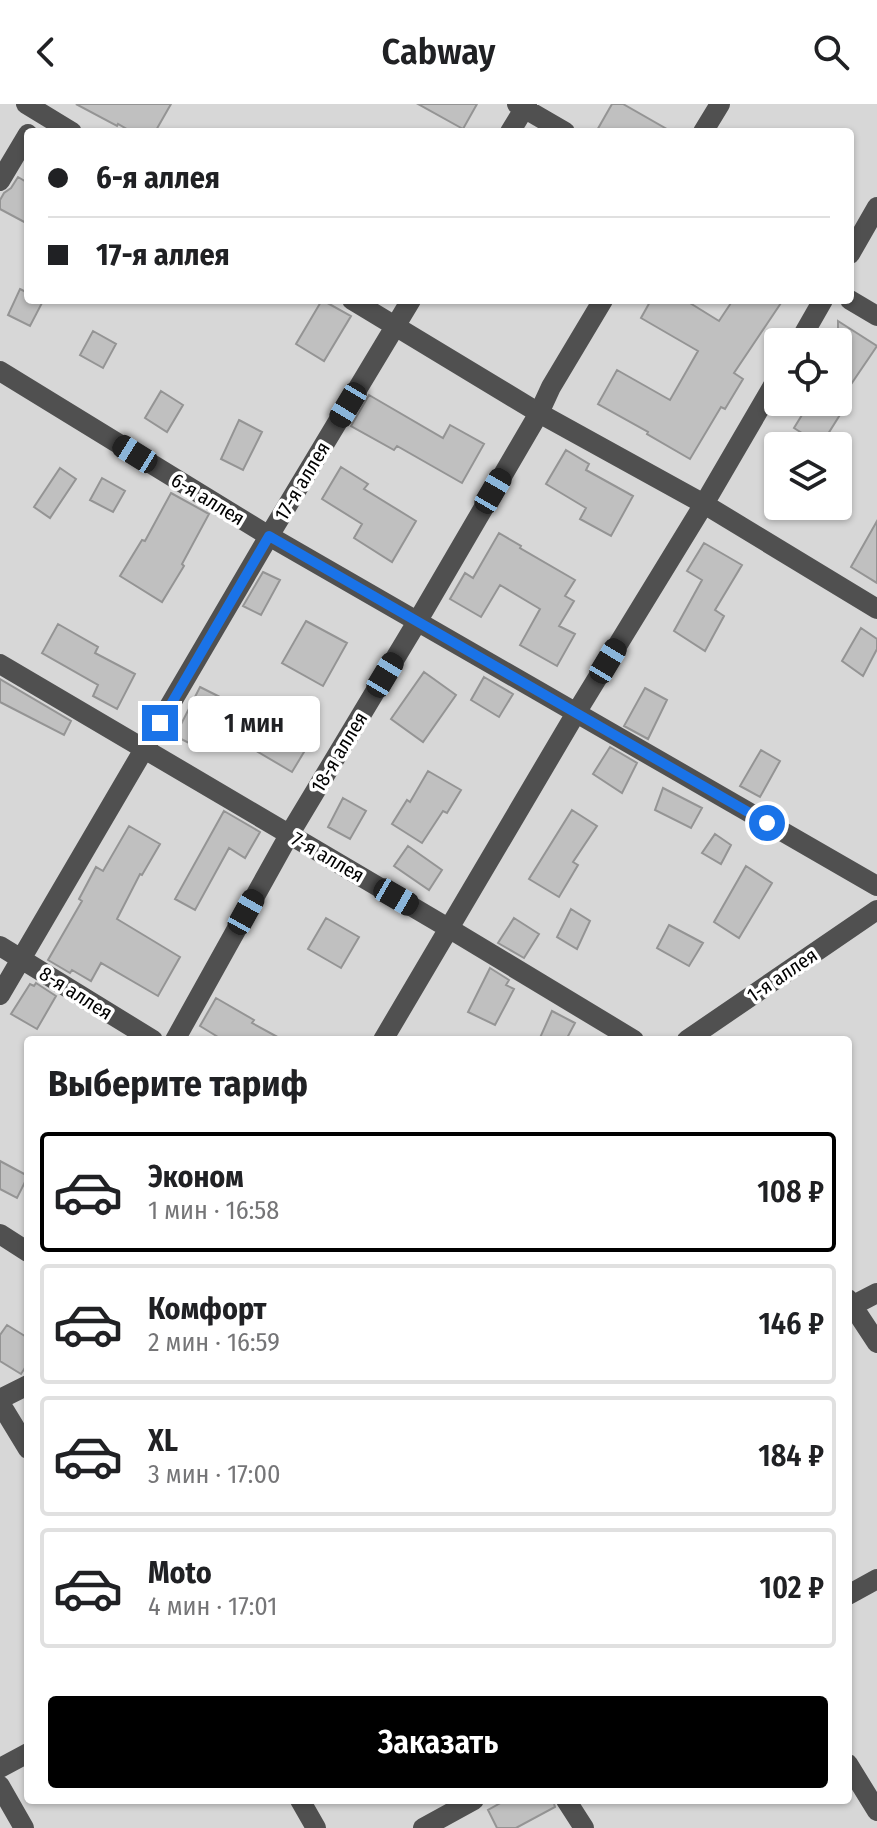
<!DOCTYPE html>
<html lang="ru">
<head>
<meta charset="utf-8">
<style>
	body { margin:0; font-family:"Fira Sans Condensed",sans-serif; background:#f6f6f6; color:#202124; height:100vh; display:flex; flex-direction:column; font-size:30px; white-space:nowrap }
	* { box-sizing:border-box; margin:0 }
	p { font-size:26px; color:#757577 }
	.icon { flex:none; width:44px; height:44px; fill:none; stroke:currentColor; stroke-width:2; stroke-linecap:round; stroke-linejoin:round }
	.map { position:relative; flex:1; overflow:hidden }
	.panel { position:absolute; left:24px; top:932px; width:828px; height:768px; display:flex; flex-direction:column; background:#fff; border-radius:8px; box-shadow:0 2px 6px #0004 }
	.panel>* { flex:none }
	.top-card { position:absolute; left:24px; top:24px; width:830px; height:176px; border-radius:8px; box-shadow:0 2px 6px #0004; display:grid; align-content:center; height:176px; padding:0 24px; background:#fff }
	.fabs { position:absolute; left:764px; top:224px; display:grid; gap:16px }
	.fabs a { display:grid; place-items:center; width:88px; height:88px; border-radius:8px; background:#fff; box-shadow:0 2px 6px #0004; font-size:40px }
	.end { position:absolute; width:36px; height:36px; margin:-18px; border:10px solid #1a73e8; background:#fff; box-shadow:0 0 0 4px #fff }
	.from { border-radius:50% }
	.bubble { position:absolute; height:56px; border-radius:8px; background:#fff; box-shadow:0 2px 6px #0004; font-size:26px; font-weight:600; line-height:56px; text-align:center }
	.car { position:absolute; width:24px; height:48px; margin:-24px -12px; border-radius:10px; box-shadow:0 0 6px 2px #0007; background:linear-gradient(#222 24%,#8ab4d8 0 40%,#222 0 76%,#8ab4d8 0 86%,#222 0) }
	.top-card b { display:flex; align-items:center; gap:28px; height:76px; font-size:30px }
	.top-card b+b { border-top:2px solid #e0e0e0 }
	.top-card i { width:20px; height:20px; background:#202124 }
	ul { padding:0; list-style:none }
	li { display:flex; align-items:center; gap:24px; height:120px; margin:0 16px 12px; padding:0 8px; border:4px solid #e0e0e0; border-radius:8px }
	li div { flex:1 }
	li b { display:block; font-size:30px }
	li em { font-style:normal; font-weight:600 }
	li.on { border-color:#000 }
	li>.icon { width:72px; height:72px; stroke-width:1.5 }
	h2 { padding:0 24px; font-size:36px; line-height:96px }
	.action { display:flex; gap:16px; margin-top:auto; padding:16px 24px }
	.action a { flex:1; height:92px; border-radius:8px; background:#000; color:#fff; font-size:32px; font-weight:600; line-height:92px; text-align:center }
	header { display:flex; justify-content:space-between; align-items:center; height:104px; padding:0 24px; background:#fff; font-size:36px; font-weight:600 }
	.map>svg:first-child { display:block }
</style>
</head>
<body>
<header><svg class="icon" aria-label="back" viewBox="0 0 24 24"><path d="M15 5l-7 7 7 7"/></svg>Cabway<svg class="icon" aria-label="search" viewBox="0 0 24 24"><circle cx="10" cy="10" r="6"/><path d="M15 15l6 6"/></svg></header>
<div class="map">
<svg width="877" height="1724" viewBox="0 0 877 1724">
	<rect width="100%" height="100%" fill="#fff"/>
	<path fill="#d7d7d7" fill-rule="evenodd" d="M0,0H877V1724H0ZM28,28H850V196H28ZM778,238H838V298H778ZM778,342H838V402H778ZM28,936H848V1696H28Z"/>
	<path fill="#c0c0c0" stroke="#949494" stroke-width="2" d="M76,0H171L155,28H132L118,20L117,22Z
		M418,0H477L463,25Z
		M612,0H623L672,28H596Z
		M18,73L28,79V120L0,105V96L4,89L11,84Z
		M20,185L28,189V196L43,197L30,222L8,211Z
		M322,196L351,212L324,257L296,240Z
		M651,196H685L719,217L733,196H783L734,269L743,275L725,305L721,303L690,355L647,330L648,328L598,300L617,266L670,296L698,247L641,214Z
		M838,217L877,242L839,298H848L821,341L794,324L810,298H838Z
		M93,227L116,240L103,264L80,251Z
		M161,287L183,301L167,328L145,314Z
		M369,291L443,334L450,321L484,340L462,379L397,342L394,346L351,322Z
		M239,316L262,328L243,366L221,355Z
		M566,346L589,360L586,366L633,392L611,432L580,415L586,404L546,380Z
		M341,363L368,380L364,385L416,417L392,458L354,434L362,420L322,395Z
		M60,364L76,375L50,414L34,403Z
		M102,374L125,387L113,408L90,396Z
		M171,389L209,410L182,460L184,462L162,498L120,472L142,436L145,437Z
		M877,417V479L851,463Z
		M499,429L521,442L520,444L575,476L565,492L574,497L559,522L575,530L557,562L520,541L540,505L500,481L481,513L450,495L465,469L473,474Z
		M704,439L742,461L715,506L724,512L705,547L674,527L702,476L687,467Z
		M263,468L280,476L261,511L243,502Z
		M306,517L347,539L323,582L282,559Z
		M58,520L98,543L95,549L135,570L117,605L93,592L98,581L42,549Z
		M861,524L877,535V545L863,572L842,557Z
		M424,568L456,591L423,638L391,615Z
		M484,573L513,590L499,613L471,596Z
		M0,575L71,617L64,631L0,598Z
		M200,583L228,597L203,646L175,632Z
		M645,584L667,596L648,635L624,622Z
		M270,606L313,633L292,668L248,642Z
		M610,643L637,659L622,689L593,670Z
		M761,646L780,657L760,693L740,682Z
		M428,667L461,686L447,709L443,707L422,739L392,720L407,696L410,698Z
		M663,684L702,704L691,724L655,706Z
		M343,694L366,707L350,735L328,723Z
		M572,706L597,722L573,758L578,761L559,793L529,775Z
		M224,707L260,728L245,754L229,744L195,806L175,795Z
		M129,722L160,740L142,771L140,770L117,815L180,853L158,892L101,859L91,877L72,866L70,869L48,856L82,797L79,795L96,763L103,767Z
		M715,730L731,741L721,760L702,749Z
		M408,742L442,766L429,786L394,762Z
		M746,762L772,779L739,834L714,818Z
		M571,805L590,817L577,845L557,833Z
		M326,814L359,833L341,864L308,845Z
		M514,814L539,830L524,854L498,839Z
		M669,821L703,839L689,862L657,844Z
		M490,864L509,876L506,881L514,885L495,921L468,908Z
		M36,879L56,892L37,925L11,910L30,880L34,882Z
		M216,894L254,916L252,919L283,936H223L200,922Z
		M552,907L575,919L566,936H539Z
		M0,1057L28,1072L17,1094L0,1085Z
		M7,1221L28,1234V1259L21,1270L0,1257V1231Z
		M506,1696H553L555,1703L516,1724H497L488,1706Z"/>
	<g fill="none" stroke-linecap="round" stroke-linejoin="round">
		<path stroke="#505050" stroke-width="20" d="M26,0L72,28
			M517,0L565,28
			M510,28L527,0
			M703,28L720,0
			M0,77L28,30
			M850,150L877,103
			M352,196L539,309L704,400L877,505
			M850,196L877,212
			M799,238L823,196
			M0,267L269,432L877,782
			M0,560L450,825L634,936
			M0,842L153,936
			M0,891L269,432L411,196
			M175,936L289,731L417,518L539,309L551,283L603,196
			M383,936L576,609L704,400L778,273
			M687,936L877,806
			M0,1130L28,1148
			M848,1195L877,1239
			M848,1204L877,1189
			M0,1295L28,1281
			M0,1299L28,1345
			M848,1491L877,1475
			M848,1660L877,1707
			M0,1664L28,1649
			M0,1682L24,1724
			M300,1696L316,1724
			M566,1696L584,1724
			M423,1724L474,1696"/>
	</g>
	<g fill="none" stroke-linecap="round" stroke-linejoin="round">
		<path stroke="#1a73e8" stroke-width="10" d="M160,619L269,432L767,719"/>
	</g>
	<g text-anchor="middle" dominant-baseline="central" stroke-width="7" stroke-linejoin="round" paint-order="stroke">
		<g font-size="20" fill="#000" stroke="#fff">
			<text transform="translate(302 377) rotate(-59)">17-я аллея</text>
			<text transform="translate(208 395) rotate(31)">6-я аллея</text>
			<text transform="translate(339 648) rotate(-59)">18-я аллея</text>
			<text transform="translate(328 753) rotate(30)">7-я аллея</text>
			<text transform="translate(782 871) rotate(-34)">1-я аллея</text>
			<text transform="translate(76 889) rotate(32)">8-я аллея</text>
		</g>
	</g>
</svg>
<div class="fabs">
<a><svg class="icon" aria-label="locate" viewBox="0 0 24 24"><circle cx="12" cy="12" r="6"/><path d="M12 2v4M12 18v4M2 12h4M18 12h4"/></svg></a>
<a><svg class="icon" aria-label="layers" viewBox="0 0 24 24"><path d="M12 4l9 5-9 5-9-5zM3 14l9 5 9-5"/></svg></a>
</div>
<i class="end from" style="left:767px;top:719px"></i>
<i class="end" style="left:160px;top:619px"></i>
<div class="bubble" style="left:188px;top:592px;width:132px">1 мин</div>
<i class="car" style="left:348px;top:301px;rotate:211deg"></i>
<i class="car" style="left:135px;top:350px;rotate:302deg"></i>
<i class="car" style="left:493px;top:387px;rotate:30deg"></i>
<i class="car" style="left:608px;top:557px;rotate:31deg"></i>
<i class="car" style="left:385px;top:571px;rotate:31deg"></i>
<i class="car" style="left:396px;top:793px;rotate:120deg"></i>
<i class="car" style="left:246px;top:808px;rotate:29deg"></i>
<div class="top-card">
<b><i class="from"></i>6-я аллея</b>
<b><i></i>17-я аллея</b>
</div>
<section class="panel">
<h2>Выберите тариф</h2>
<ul>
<li class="on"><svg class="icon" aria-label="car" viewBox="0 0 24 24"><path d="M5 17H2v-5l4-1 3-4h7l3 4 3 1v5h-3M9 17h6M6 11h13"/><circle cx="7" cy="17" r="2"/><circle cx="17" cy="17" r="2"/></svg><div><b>Эконом</b><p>1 мин · 16:58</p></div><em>108 ₽</em></li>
<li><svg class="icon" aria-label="car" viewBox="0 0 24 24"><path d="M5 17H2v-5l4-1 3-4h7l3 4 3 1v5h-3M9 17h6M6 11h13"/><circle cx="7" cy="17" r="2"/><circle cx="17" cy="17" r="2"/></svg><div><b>Комфорт</b><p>2 мин · 16:59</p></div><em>146 ₽</em></li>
<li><svg class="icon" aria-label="car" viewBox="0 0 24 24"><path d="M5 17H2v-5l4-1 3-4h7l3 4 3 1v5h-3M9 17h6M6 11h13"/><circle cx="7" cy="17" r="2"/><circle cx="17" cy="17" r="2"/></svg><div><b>XL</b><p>3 мин · 17:00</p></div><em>184 ₽</em></li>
<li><svg class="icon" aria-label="car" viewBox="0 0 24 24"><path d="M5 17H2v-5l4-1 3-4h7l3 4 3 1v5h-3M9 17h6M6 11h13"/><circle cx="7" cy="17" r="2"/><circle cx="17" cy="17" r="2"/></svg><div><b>Moto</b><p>4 мин · 17:01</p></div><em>102 ₽</em></li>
</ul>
<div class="action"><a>Заказать</a></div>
</section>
</div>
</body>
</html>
